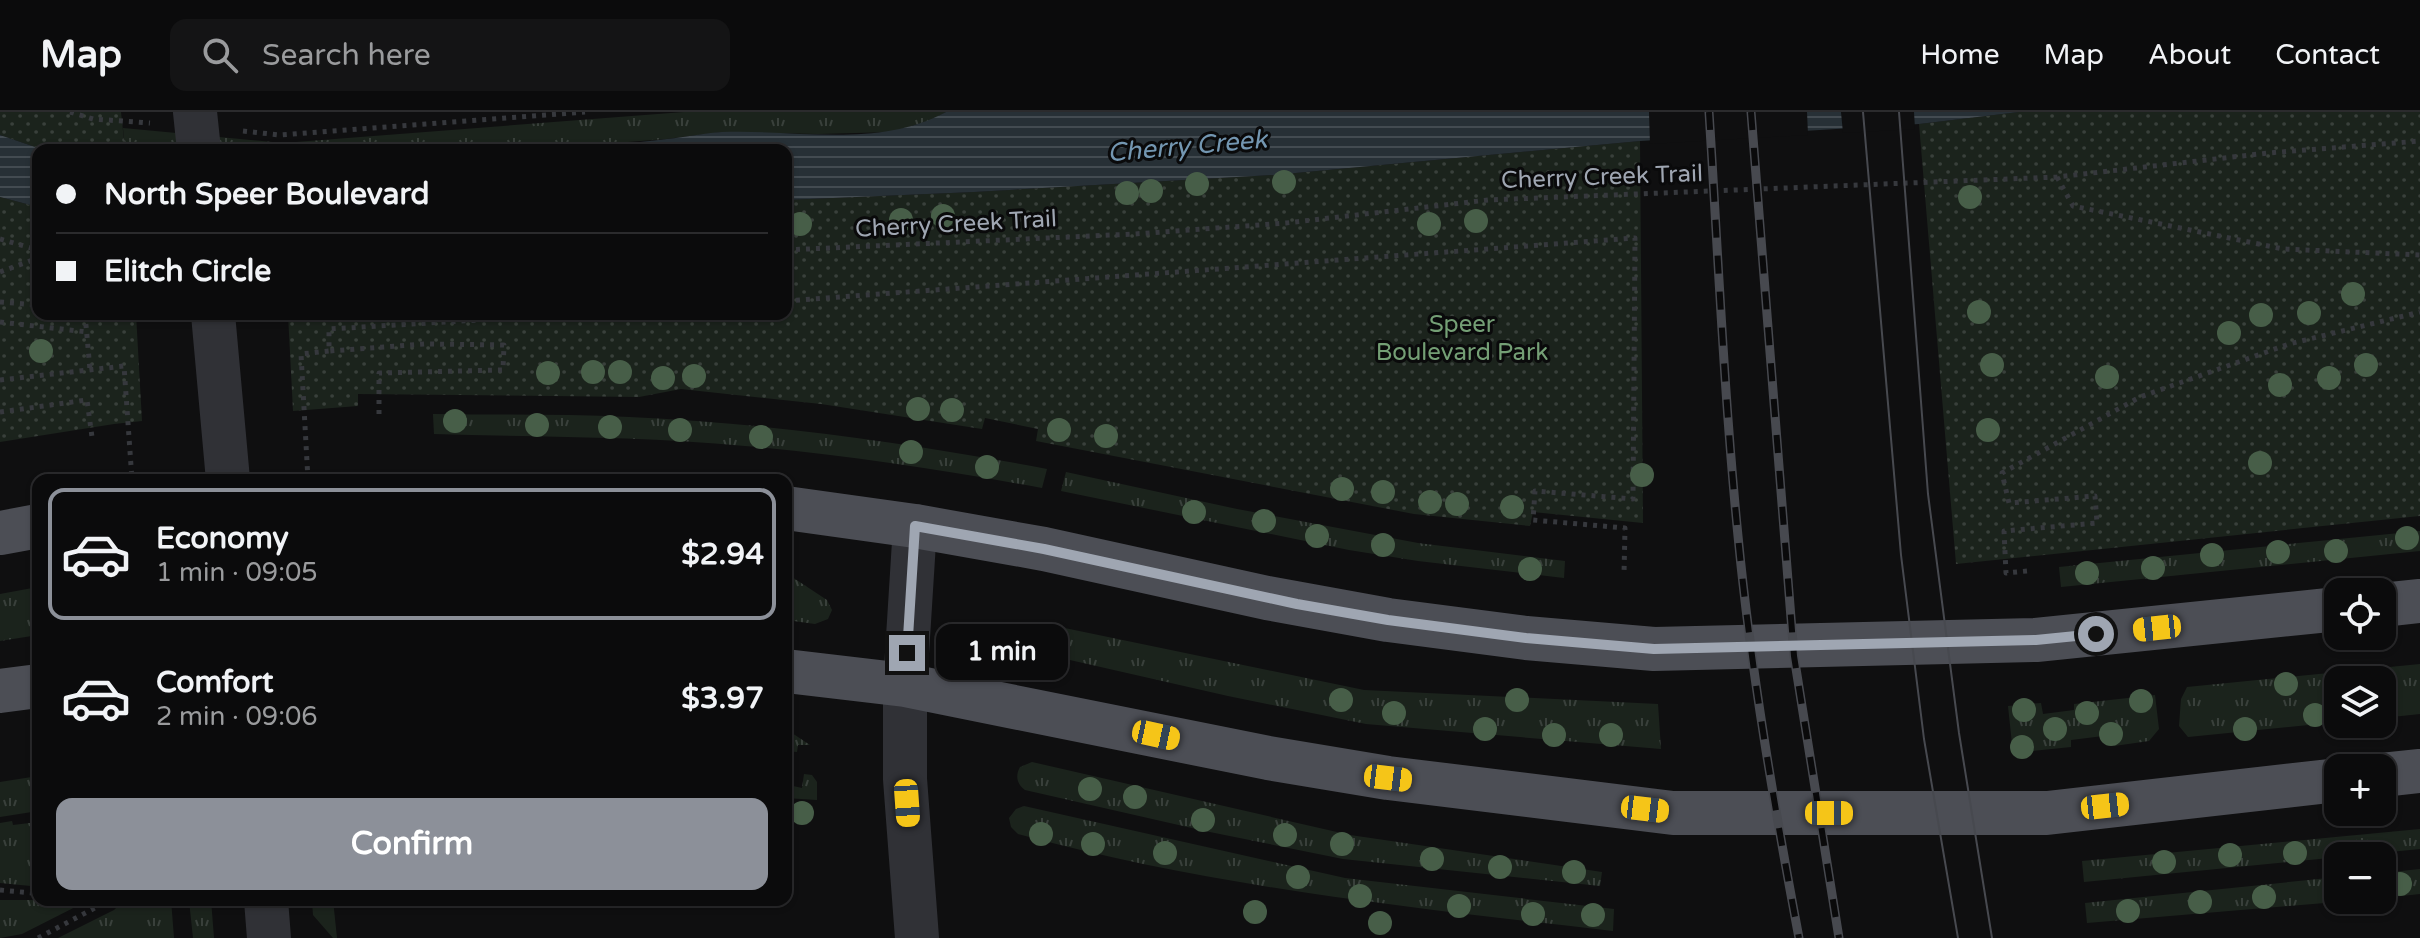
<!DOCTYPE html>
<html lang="en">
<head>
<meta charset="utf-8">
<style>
	body { margin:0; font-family:"Varela Round",sans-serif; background:#141415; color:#f1f3f6; height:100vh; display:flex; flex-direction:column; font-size:30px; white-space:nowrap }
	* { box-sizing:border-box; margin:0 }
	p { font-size:26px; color:#9a9b9d }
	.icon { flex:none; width:44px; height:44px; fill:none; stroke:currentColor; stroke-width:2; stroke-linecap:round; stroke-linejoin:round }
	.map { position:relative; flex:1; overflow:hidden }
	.panel { position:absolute; left:32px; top:362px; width:760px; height:432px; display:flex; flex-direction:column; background:#0b0b0c; border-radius:16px; box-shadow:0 2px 6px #0004,0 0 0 2px #2b2b2d }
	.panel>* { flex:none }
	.hud { position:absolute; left:32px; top:32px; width:760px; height:176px; border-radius:16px; box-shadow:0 2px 6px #0004,0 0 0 2px #2b2b2d; display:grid; align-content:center; height:176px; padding:0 24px; background:#0b0b0c }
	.buttons { position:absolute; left:2324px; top:466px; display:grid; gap:16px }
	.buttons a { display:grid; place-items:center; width:72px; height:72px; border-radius:16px; background:#0b0b0c; box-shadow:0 2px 6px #0004,0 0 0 2px #2b2b2d; font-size:40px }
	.end { position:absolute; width:36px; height:36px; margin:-18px; border:10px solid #9fa6b2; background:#111; box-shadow:0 0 0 4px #111 }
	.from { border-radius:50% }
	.bubble { position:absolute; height:56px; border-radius:16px; background:#0b0b0c; box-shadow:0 2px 6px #0004,0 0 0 2px #2b2b2d; font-size:26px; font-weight:800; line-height:56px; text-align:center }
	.car { position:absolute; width:24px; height:48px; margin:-24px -12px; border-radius:10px; box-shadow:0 0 6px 2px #0007; background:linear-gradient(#f5c518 24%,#345 0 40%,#f5c518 0 76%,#345 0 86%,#f5c518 0) }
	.hud b { display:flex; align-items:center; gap:28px; height:76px; font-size:30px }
	.hud b+b { border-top:2px solid #2b2b2d }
	.hud i { width:20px; height:20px; background:#f1f3f6 }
	ul { padding:14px 0 0; list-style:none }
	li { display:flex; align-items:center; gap:24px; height:132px; margin:0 16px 12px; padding:0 8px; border:4px solid transparent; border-radius:16px }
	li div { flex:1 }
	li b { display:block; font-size:30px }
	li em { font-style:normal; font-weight:800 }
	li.selected { border-color:#8c9099 }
	li>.icon { width:72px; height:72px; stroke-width:1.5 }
	.primary-button { display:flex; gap:16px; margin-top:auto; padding:16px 24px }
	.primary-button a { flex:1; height:92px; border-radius:16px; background:#8c9099; color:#fff; font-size:32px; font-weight:800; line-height:92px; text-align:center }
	header { display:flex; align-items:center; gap:48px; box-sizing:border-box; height:112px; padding:0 40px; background:#0b0b0c; border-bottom:2px solid #2b2b2d }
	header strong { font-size:38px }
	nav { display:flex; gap:44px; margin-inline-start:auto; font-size:28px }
	.search { width:560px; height:72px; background:#141415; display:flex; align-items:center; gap:20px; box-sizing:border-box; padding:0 28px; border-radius:16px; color:#9a9b9d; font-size:30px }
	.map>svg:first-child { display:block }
</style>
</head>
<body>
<header>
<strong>Map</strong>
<div class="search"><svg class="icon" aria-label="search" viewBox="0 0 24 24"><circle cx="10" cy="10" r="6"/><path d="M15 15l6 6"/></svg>Search here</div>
<nav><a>Home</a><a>Map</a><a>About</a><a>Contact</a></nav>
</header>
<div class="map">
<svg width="2420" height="826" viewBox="0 0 2420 826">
	<defs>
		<pattern id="grass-tufts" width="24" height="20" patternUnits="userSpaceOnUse" patternTransform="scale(2)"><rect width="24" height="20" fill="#1b231c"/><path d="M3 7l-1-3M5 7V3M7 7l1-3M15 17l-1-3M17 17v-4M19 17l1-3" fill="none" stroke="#39403b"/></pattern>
		<pattern id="park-dots" width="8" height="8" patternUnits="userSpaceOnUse" patternTransform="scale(2)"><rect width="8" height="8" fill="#1b231c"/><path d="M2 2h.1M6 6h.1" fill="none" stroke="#39403b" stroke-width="1.8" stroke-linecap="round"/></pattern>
		<pattern id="water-rules" width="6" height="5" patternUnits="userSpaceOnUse" patternTransform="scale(2)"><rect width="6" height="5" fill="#273036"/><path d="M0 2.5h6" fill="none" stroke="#434b51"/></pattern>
	</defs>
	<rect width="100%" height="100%" fill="#0f0f10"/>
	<path fill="url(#grass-tufts)" d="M684,0H946L931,8L892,20L818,22L721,20L666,27L526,38H125L123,16L283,31Z
		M433,302C498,303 564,302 629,305C769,311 910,331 1047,357L1042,376C943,358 845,343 745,334C642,324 538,325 434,322Z
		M1066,360L1237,397L1418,431L1565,449L1564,466L1418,449L1349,438L1061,379Z
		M2420,419V439L2061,475L2059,455Z
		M786,461L827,488L832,498L828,507L815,512L786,508Z
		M38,475V523L0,529V482Z
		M1055,514L1364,578L1658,592L1661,637L1366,612L1228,584L1048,543C1040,536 1038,529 1043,520Z
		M2420,552V602L2382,606V568H2338V610L2188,625L2179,614L2181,587L2187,575Z
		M2155,583L2159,617L2149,629L2114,634L2111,623L2071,628V635L2013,641L2008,594L2041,591L2043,602L2074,598V592Z
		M786,620L792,621L810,633H798L797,640L786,639Z
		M1032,650L1350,723L1602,760L1600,774L1343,747L1205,719L1025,678C1017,672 1015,664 1020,655Z
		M786,659H792L793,674L802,676L804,662L812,663L817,670V688L786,686Z
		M38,664V699L0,705V670Z
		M1024,694L1345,766L1614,797L1613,819C1413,796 1212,775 1018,722L1011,715L1009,706L1016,697Z
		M12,709L13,713L38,710V771L31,774L0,771V711Z
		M2420,717V737L2084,770L2082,749Z
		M2420,757V782L2382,786V761Z
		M2338,765V788H2360L2087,811L2085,791Z
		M0,788H89L22,822L0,826Z
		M124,788H171L174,826H58L114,798Z
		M189,788H211L214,826H193Z
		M312,788H333L337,826H333L313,803Z"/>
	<path fill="url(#park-dots)" d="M0,0H121L125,38H44L0,23Z
		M2019,0H2420V404L1956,452L1919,12Z
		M1640,29L1643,411L1533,400L1530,414L1414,402L1036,329L1038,317L985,306L982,317L821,292L681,277L639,285L358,282V294L293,299L288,202H786V88L974,80L1274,63Z
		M0,85L38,95V202H136L142,309L114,312L0,330Z"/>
	<path fill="url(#water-rules)" d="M946,0H2019L1919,12L1640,29L1274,63L974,80L786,88V38H526C573,34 621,33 667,27C686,25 704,21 722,20C796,17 878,37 946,0Z
		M0,23L44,38H38V95L0,85Z"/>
	<path fill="#0f0f10" d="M1649,0H1807L1808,23L1650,32Z
		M1841,0H1914L1915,17L1843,21Z"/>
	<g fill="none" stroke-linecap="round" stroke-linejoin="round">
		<path stroke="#36383d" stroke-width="5" stroke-dasharray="4 6" stroke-linecap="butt" d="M70,0L93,7L150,11
			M243,19L280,23L585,0
			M2057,65L2073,94L2283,137L2420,143
			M0,127L38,138
			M786,138L1134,122L1286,111L1488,88L2057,65L2268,41L2420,29
			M0,160L38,146
			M786,189L1635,126L1633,387L1535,379L1533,408L1625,416L1624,462
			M0,190L38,193
			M85,202L90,258
			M0,210L87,220
			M0,268L124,254L132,368
			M0,300L87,288L92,325
			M379,302V261L503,258L504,233L425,232L329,239V217L579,202
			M308,368L301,242L329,239
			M2027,459L2006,461L2004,419L2097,411L2095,384L2009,391L2002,361L2140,285L2289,232L2420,200
			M0,778L32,781L38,779
			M38,826L110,788"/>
		<path stroke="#303136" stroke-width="44" d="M195,0L199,38
			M213,202L228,368
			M915,414L905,573V667L917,826
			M266,788L269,826"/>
		<path stroke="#4c4e55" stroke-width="44" d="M786,396L915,414L1044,437L1267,486L1388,508L1526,526L1654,537L2036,528L2338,497
			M0,421L38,414
			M2382,493L2420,489
			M786,559L905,573L1268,646L1388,666L1673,701H2047L2338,668
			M0,579L38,574
			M2382,663L2420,659"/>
		<path stroke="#47494f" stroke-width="2" d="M1863,0L1901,443L1924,627L1958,826
			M1899,0L1928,382L1959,621L1992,826"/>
		<defs>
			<path id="rail" d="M1709,0C1718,141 1724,283 1738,424C1751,559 1774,693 1799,826
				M1751,0L1794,544L1839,826"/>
		</defs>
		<use href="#rail" stroke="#47494f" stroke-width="9"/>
		<use href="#rail" stroke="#0a0a0b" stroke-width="6" stroke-dasharray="18" stroke-linecap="butt"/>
	</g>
	<g fill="#475e48">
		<circle cx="1284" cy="70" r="12"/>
		<circle cx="1197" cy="72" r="12"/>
		<circle cx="1151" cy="79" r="12"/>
		<circle cx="1127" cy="81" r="12"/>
		<circle cx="1970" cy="85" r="12"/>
		<circle cx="943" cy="104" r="12"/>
		<circle cx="901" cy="108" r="12"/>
		<circle cx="1476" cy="109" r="12"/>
		<circle cx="800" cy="112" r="12"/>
		<circle cx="1429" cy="112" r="12"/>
		<circle cx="2353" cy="182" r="12"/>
		<circle cx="1979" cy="200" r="12"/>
		<circle cx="2309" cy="201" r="12"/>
		<circle cx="2261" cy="203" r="12"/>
		<circle cx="2229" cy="221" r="12"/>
		<circle cx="41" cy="239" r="12"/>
		<circle cx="1992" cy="253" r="12"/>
		<circle cx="2366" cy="253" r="12"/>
		<circle cx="593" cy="260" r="12"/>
		<circle cx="620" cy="260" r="12"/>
		<circle cx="548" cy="261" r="12"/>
		<circle cx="694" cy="264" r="12"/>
		<circle cx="2107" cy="265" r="12"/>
		<circle cx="663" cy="266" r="12"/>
		<circle cx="2329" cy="266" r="12"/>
		<circle cx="2280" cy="273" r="12"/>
		<circle cx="918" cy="297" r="12"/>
		<circle cx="952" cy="298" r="12"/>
		<circle cx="455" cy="309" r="12"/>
		<circle cx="537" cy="313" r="12"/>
		<circle cx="610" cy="315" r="12"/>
		<circle cx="680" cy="318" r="12"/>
		<circle cx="1059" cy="318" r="12"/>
		<circle cx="1988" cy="318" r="12"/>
		<circle cx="1106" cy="324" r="12"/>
		<circle cx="761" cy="325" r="12"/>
		<circle cx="911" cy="340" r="12"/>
		<circle cx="2260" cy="351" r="12"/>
		<circle cx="987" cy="355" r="12"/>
		<circle cx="1642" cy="363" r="12"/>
		<circle cx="1342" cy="377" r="12"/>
		<circle cx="1383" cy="380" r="12"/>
		<circle cx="1430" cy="390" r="12"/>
		<circle cx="1457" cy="392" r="12"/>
		<circle cx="1512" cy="395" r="12"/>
		<circle cx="1194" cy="400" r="12"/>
		<circle cx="1264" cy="409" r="12"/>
		<circle cx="1317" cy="424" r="12"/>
		<circle cx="2407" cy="426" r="12"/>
		<circle cx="1383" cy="433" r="12"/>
		<circle cx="2336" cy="439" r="12"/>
		<circle cx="2278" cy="440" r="12"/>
		<circle cx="2212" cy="443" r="12"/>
		<circle cx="2153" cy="456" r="12"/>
		<circle cx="1530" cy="457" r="12"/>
		<circle cx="2087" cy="461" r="12"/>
		<circle cx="2286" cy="572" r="12"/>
		<circle cx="1341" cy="588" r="12"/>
		<circle cx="1517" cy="588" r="12"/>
		<circle cx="2141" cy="589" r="12"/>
		<circle cx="2024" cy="598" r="12"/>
		<circle cx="1394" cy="601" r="12"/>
		<circle cx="2087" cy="601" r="12"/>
		<circle cx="2315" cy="603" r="12"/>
		<circle cx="1485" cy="617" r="12"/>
		<circle cx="2055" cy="617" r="12"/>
		<circle cx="2245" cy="617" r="12"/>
		<circle cx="2111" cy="622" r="12"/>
		<circle cx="1554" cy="623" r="12"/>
		<circle cx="1611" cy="623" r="12"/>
		<circle cx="2022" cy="635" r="12"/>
		<circle cx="1090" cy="677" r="12"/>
		<circle cx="1135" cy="685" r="12"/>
		<circle cx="802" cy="701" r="12"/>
		<circle cx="1203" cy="708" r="12"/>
		<circle cx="1041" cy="722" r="12"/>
		<circle cx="1285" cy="723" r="12"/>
		<circle cx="1093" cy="732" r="12"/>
		<circle cx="1342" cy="732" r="12"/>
		<circle cx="1165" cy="741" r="12"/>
		<circle cx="2295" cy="741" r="12"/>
		<circle cx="2230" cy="743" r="12"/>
		<circle cx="1432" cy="747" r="12"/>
		<circle cx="2164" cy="750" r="12"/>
		<circle cx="1500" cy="755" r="12"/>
		<circle cx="1574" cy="760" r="12"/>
		<circle cx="1298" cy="765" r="12"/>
		<circle cx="2400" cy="772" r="12"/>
		<circle cx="1360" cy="784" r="12"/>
		<circle cx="2264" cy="785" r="12"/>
		<circle cx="2200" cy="790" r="12"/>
		<circle cx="1459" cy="794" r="12"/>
		<circle cx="2128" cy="799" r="12"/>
		<circle cx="1255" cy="800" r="12"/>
		<circle cx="1533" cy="802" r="12"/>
		<circle cx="1593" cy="803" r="12"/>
		<circle cx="1380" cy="811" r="12"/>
	</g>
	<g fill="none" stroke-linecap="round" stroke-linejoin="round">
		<path stroke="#9fa6b2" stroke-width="10" d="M907,541L915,414L1044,437L1297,492L1388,508L1526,526L1654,537L2036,528L2096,522"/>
	</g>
	<g text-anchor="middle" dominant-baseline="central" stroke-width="6" stroke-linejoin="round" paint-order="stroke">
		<g font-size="24" fill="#9fa6b2" stroke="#0a0a0b">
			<text transform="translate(1602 65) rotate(-2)">Cherry Creek Trail</text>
			<text transform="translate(956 112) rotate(-3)">Cherry Creek Trail</text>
		</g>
		<g font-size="24" fill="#749f75" stroke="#0a0a0b">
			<text x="1462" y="212">Speer<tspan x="1462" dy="28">Boulevard Park</tspan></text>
		</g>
		<g font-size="26" font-style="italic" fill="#7396b1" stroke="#0a0a0b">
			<text transform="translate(1187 34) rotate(-5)">Cherry Creek</text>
		</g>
	</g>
</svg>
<div class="buttons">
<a><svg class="icon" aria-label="locate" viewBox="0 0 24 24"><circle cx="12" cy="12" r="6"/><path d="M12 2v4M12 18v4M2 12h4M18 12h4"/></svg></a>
<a><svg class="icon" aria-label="layers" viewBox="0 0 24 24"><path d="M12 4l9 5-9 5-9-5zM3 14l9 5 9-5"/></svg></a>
<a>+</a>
<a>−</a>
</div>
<i class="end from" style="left:2096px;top:522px"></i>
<i class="end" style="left:907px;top:541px"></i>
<div class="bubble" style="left:936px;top:512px;width:132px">1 min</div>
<i class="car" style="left:2157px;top:516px;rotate:264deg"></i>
<i class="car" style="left:1156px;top:623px;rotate:102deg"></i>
<i class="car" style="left:1388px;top:666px;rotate:97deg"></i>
<i class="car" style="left:907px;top:691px;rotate:176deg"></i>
<i class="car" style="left:2105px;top:694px;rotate:84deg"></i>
<i class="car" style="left:1645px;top:697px;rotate:97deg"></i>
<i class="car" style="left:1829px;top:701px;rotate:90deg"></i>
<div class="hud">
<b><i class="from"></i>North Speer Boulevard</b>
<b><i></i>Elitch Circle</b>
</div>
<section class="panel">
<ul>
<li class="selected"><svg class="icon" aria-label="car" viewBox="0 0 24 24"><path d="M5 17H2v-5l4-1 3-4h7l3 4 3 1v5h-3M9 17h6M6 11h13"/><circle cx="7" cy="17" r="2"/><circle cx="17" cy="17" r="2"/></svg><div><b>Economy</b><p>1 min · 09:05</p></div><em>$2.94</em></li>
<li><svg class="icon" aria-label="car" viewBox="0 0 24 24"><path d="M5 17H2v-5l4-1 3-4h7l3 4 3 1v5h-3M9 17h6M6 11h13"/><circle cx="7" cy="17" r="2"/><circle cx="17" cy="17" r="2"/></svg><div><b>Comfort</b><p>2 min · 09:06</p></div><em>$3.97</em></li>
</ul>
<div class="primary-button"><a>Confirm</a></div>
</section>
</div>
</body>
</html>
